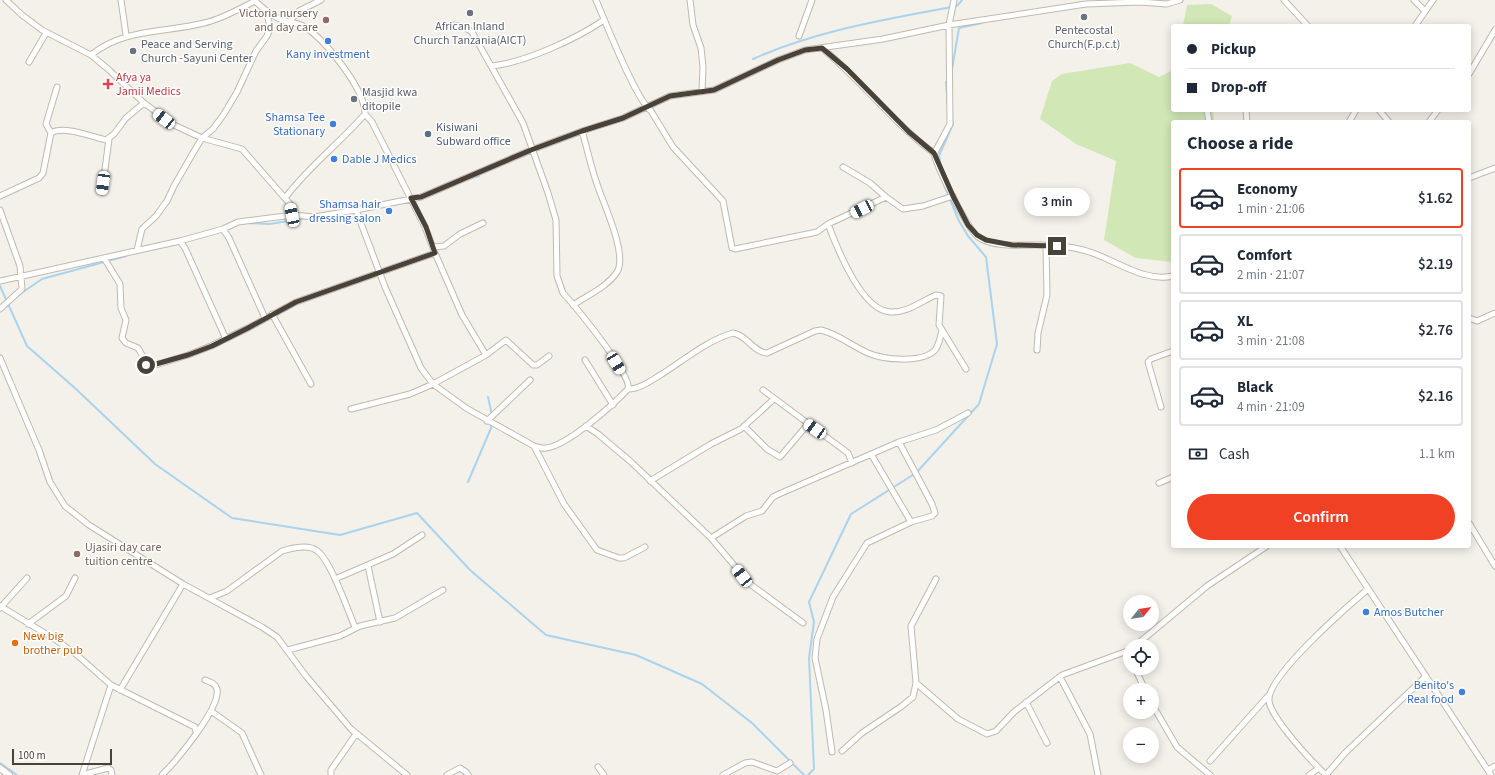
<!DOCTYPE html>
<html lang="en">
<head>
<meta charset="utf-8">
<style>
	body { margin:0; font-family:"Source Sans 3",sans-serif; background:#f2f2f3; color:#1f2937; height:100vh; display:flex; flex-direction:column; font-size:15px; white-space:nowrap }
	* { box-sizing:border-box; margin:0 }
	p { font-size:13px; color:#747a83 }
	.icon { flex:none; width:22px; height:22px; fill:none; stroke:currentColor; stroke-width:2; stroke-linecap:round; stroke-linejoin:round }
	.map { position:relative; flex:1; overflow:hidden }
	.sheet { position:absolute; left:1171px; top:120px; width:300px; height:428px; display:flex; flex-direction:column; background:#fff; border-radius:4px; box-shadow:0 2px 10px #0003 }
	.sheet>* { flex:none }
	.top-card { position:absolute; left:1171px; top:24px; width:300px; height:88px; border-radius:4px; box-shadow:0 2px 10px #0003; display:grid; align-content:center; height:88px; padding:0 16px; background:#fff }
	.needle { width:26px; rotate:60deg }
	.tools { position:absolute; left:1123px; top:595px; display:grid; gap:8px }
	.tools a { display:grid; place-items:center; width:36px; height:36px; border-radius:50%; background:#fff; box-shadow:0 2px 10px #0003; font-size:20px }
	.scale { position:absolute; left:12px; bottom:10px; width:100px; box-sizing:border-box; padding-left:4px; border:2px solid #484238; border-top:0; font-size:11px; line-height:14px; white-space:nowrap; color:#484238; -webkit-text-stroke:3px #fff; paint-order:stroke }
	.end { position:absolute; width:18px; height:18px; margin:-9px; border:5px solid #484238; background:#fff; box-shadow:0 0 0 2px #fff }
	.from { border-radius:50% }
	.bubble { position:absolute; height:28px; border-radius:14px; background:#fff; box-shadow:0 2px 10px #0003; font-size:13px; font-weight:600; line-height:28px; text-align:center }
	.car { position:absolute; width:12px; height:24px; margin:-12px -6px; border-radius:5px; box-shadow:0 0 3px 1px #0007; background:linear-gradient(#fff 24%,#345 0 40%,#fff 0 76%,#345 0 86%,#fff 0) }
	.top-card b { display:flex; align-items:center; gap:14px; height:38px; font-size:15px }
	.top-card b+b { border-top:1px solid #e0e1e3 }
	.top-card i { width:10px; height:10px; background:#1f2937 }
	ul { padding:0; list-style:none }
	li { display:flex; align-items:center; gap:12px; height:60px; margin:0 8px 6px; padding:0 8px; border:2px solid #e0e1e3; border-radius:4px }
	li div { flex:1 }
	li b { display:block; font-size:15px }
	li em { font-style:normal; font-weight:600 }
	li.on { border-color:#f14125 }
	li>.icon { width:36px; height:36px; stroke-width:1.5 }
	h2 { padding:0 16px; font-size:18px; line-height:48px }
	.pay { display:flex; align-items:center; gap:10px; height:44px; padding:0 16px; font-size:15px }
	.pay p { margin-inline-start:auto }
	.cta { display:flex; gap:8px; margin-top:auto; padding:8px 16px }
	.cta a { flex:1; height:46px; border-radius:24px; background:#f14125; color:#fff; font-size:16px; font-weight:600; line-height:46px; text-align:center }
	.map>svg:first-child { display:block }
</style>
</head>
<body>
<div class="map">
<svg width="1495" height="775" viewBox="0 0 1495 775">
	<rect width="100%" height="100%" fill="#f4f1ea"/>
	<path fill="#d1e7b5" d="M1211,4L1232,16L1229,26H1183L1187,5Z
		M1130,63L1159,77L1173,70V110H1213L1214,122H1173V262L1136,258L1104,240L1116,161L1076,144L1040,119L1052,81L1062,74Z"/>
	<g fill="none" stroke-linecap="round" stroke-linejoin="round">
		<path stroke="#aad3ee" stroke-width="2" d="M753,59C818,30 888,19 957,6L962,0
			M951,75L959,28L982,23
			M948,109L946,82L949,78
			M941,167L939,156L953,124L952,120
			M465,180L479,176
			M247,223L270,224L306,218
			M149,250L180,243
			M0,286L27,346L76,389L155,464L232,518L340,535L417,513L470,570L546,635L636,655L702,684L752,723L804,775
			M20,294L42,279L126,256
			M488,397L492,415
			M468,482L491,428V423
			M0,763L17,775
			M808,775L814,769L809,658L814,622L809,602L851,514L916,473L979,404L997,344L986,257L968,236L959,221L944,185"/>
		<defs>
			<path id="minor" d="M6,0L22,15L42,30L91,55L108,69L144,103L174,125L202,138L242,149L290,204L293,215
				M121,0L126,35
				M254,0C263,8 272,17 285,21C292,23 299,23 305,27C326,41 365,89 365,114C340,143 308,167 285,198
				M596,0C605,21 636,100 651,111L673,147L723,201L732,248L735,249L817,232L828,224L886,197
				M690,0L693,25L701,48L703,67L702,91
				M954,0L949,25L950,124L934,154C938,169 967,228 978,237C996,249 1024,244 1044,245C1057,245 1071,247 1083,250C1112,257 1142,283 1173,276
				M1284,0L1308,26
				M1414,0L1425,11
				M289,22L299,11L321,0
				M1415,26L1433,0
				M799,36L812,0
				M822,48C862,81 893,123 934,153
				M91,55C124,28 165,33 204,23C222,19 239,9 255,1
				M29,62L46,33
				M492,66C526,62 576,39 604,20
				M1469,74L1495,30
				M1207,110L1209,122
				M1246,110L1247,122
				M1379,110L1389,122
				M365,114L372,122L425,227L435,253L462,315L486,355
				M1349,122L1356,110
				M1429,122L1438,110
				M51,133L46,124L57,87
				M843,167L870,183L886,197L903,209L923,206L953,196
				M1469,178L1495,168
				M102,192L109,139
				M0,196L39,178L43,173L51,133C64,125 92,137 106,140L114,134L126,118L144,103
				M0,210L20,266L22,289L0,309
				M356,210L385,287L421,368L433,384L466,408L534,446C538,447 541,449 546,448C567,446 613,405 628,389C633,376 575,306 563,293L557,276L556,220L548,193L523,123L472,32L464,27L453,25
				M828,224C837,248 861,310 890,312C908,313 921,301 936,295L941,296L939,325L966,369
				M223,229L229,238L265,318
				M180,241L185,248L226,339
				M433,247L444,246L460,234L483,223
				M137,250L142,229L156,216L167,201L174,186L193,153L202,138L213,129L224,114L237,92L256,51L267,36L270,29L267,12
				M104,258L120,284L121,308L126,320L122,338L126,343L138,348L149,367L188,355L211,346L248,328L296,302L435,253
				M0,281L180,241L223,229L238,222L293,215L314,217L356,210L421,197L531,150L582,131L623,118L670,96L714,90L778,60L805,50L883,39L949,25L1086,4L1140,2L1167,4L1180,0
				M573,305C587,296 608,286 617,272C628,254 603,203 597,184C591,167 587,148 582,131
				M272,314L311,384
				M1469,318L1477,321L1495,313
				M1037,350L1038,333L1047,295L1046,245
				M0,358L39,450L50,482L65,506L89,525L183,584L262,627L277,637L306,676L351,729L407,775
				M585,360L613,405
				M628,389C640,389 652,380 662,374C684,360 708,340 733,333C747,335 753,352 767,353L815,331L821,330C838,334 852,346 868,353C884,360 921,363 934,351C939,347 940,337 942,331
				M763,390L848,453L852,463
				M1161,407L1148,362L1151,359L1173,351
				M351,409L410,394L433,384L486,355L506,340L533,365H537L549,356
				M487,421L530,380
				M586,426L598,434L630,461L711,538L750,584L803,623
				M744,426L767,449L780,457L808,424
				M534,446L564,504L597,550L619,558H624L645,547
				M871,454L911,522
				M650,481L711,444L741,429L774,399
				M1159,483L1173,477
				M1469,523L1495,566
				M711,538L746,516L762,511L773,497L779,494L899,442L936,430L968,413
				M1340,546L1491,775
				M368,566L380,622
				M335,579L393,554L422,535
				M210,598L227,591L282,551C292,548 307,544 316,550C330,558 348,611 355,627
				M0,606L56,640L77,655L111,685L195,727L196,732
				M0,608L27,578
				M28,624L66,596L75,578
				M1135,646L1207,586L1267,546
				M288,650L340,636L360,626L395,618L443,590
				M1127,652L1130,657
				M1135,668L1145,690
				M1060,677L1090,734L1098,775
				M916,683L958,719L987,734L996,731L1014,712L1062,675L1130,650
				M120,690L183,584
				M1026,702L1047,743
				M1152,704L1177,747L1210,775
				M211,711L242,733L261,775
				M842,751L862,733L902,706L913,697L916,683L911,626L936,579
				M832,752L826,710L815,658L817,639L833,597L867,543L911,522L932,516L935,513L932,504L899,442
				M1210,761L1268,696
				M598,767L604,775
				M1488,770L1495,766
				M82,775L111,685
				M82,775L108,768L111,770L112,775
				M162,775C176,761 221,708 217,689C215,683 210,682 205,680
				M331,775V770L356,734
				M447,775L460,768L466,772L468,775
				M723,775L745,763L752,762L777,771L790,763
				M1309,775L1319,768
				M1326,775C1312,762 1271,718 1269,701C1266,677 1348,606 1368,589
				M1326,775L1345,753L1426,676"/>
			<path id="tertiary" d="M0,768L9,775"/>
		</defs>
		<use href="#minor" stroke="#c0b9ad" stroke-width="7"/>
		<use href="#tertiary" stroke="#c0b9ad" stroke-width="8"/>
		<use href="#minor" stroke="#fff" stroke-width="5"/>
		<use href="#tertiary" stroke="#fff" stroke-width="6"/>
	</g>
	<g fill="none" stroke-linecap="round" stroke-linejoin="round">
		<path stroke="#484238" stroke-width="5" d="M146,365L149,366L188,355L212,346L248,328L296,302L435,253L426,227L411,198L421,197L531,150L582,131L623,118L670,96L714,90L778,60L805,50L822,48L847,69L909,132L934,153L953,196L968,225L977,235L986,240L1012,245L1057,246"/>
	</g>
	<g fill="#6b7280" stroke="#fff" stroke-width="1.5">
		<circle cx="470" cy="13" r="4"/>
		<circle cx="1084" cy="17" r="4"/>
		<circle cx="133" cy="51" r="4"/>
		<circle cx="354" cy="99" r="4"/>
	</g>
	<g fill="#8d6e63" stroke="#fff" stroke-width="1.5">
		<circle cx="326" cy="20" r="4"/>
		<circle cx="77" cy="554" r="4"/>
	</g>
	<g fill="#3f7fe0" stroke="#fff" stroke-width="1.5">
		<circle cx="328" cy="41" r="4"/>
		<circle cx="333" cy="124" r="4"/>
		<circle cx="334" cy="159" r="4"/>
		<circle cx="389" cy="211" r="4"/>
		<circle cx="1366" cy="612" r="4"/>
		<circle cx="1462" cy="692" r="4"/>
	</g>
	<path fill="#e0444e" stroke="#fff" stroke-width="1.5" d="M106 78h4v4h4v4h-4v4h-4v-4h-4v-4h4z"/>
	<circle fill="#5c6f8a" stroke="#fff" stroke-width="1.5" cx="428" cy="134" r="4"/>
	<circle fill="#e8710a" stroke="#fff" stroke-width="1.5" cx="15" cy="643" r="4"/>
	<g text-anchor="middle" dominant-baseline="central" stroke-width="3" stroke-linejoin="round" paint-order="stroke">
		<g font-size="12" fill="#785e54" stroke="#fff" text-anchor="end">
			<text x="318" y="13">Victoria nursery<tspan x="318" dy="14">and day care</tspan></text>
			<text x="85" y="547" text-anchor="start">Ujasiri day care<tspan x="85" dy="14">tuition centre</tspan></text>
		</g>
		<g font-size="12" fill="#5b616d" stroke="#fff">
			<text x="470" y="26">African Inland<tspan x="470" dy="14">Church Tanzania(AICT)</tspan></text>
			<text x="1084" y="30">Pentecostal<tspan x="1084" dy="14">Church(F.p.c.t)</tspan></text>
			<text x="141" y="44" text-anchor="start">Peace and Serving<tspan x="141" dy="14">Church -Sayuni Center</tspan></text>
			<text x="362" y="92" text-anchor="start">Masjid kwa<tspan x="362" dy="14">ditopile</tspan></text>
		</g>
		<g font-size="12" fill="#366cbe" stroke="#fff" text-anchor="end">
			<text x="328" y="54" text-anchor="middle">Kany investment</text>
			<text x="325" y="117">Shamsa Tee<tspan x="325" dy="14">Stationary</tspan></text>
			<text x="342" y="159" text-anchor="start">Dable J Medics</text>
			<text x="381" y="204">Shamsa hair<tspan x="381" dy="14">dressing salon</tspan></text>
			<text x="1374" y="612" text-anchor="start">Amos Butcher</text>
			<text x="1454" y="685">Benito's<tspan x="1454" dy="14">Real food</tspan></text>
		</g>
		<g font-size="12" fill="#be3a42" stroke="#fff" text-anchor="start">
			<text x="116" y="77">Afya ya<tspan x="116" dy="14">Jamii Medics</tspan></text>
		</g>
		<g font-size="12" fill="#4e5e75" stroke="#fff" text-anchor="start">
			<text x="436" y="127">Kisiwani<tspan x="436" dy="14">Subward office</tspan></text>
		</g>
		<g font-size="12" fill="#c56008" stroke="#fff" text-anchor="start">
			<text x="23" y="636">New big<tspan x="23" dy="14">brother pub</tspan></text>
		</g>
	</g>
</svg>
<div class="tools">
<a><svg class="needle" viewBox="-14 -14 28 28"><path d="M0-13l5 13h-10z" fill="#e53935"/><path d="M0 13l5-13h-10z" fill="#747a83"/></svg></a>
<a><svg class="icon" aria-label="locate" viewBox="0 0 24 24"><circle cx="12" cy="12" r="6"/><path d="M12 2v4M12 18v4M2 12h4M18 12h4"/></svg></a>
<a>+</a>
<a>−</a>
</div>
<div class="scale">100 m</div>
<i class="end from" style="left:146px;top:365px"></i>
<i class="end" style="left:1057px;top:246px"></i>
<div class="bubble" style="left:1024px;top:188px;width:66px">3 min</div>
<i class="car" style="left:164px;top:119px;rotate:308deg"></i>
<i class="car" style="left:103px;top:183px;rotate:188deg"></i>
<i class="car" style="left:862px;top:209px;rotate:243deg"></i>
<i class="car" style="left:292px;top:215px;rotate:348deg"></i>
<i class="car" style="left:616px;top:363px;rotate:149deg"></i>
<i class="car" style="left:815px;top:429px;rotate:305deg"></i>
<i class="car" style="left:742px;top:576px;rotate:322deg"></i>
<div class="top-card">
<b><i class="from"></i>Pickup</b>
<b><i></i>Drop-off</b>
</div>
<section class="sheet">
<h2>Choose a ride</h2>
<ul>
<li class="on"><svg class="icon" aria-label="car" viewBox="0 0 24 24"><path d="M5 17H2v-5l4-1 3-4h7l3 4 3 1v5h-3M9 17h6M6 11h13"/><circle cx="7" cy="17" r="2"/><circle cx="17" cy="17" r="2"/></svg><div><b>Economy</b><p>1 min · 21:06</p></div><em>$1.62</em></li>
<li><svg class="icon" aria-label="car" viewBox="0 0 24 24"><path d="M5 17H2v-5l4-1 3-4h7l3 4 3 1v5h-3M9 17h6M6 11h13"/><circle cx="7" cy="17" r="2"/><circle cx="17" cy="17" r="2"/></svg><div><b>Comfort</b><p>2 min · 21:07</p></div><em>$2.19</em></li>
<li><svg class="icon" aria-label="car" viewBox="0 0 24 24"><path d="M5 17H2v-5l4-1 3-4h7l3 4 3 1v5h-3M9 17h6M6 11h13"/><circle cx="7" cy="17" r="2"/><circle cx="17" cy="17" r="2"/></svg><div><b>XL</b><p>3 min · 21:08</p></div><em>$2.76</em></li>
<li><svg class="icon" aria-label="car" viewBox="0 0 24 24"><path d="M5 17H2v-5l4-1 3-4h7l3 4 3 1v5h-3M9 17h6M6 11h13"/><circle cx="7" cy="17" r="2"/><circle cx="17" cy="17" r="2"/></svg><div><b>Black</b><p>4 min · 21:09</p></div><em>$2.16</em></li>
</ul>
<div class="pay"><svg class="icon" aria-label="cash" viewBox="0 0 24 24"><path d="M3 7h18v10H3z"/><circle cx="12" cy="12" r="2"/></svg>Cash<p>1.1 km</p></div>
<div class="cta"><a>Confirm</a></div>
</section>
</div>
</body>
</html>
